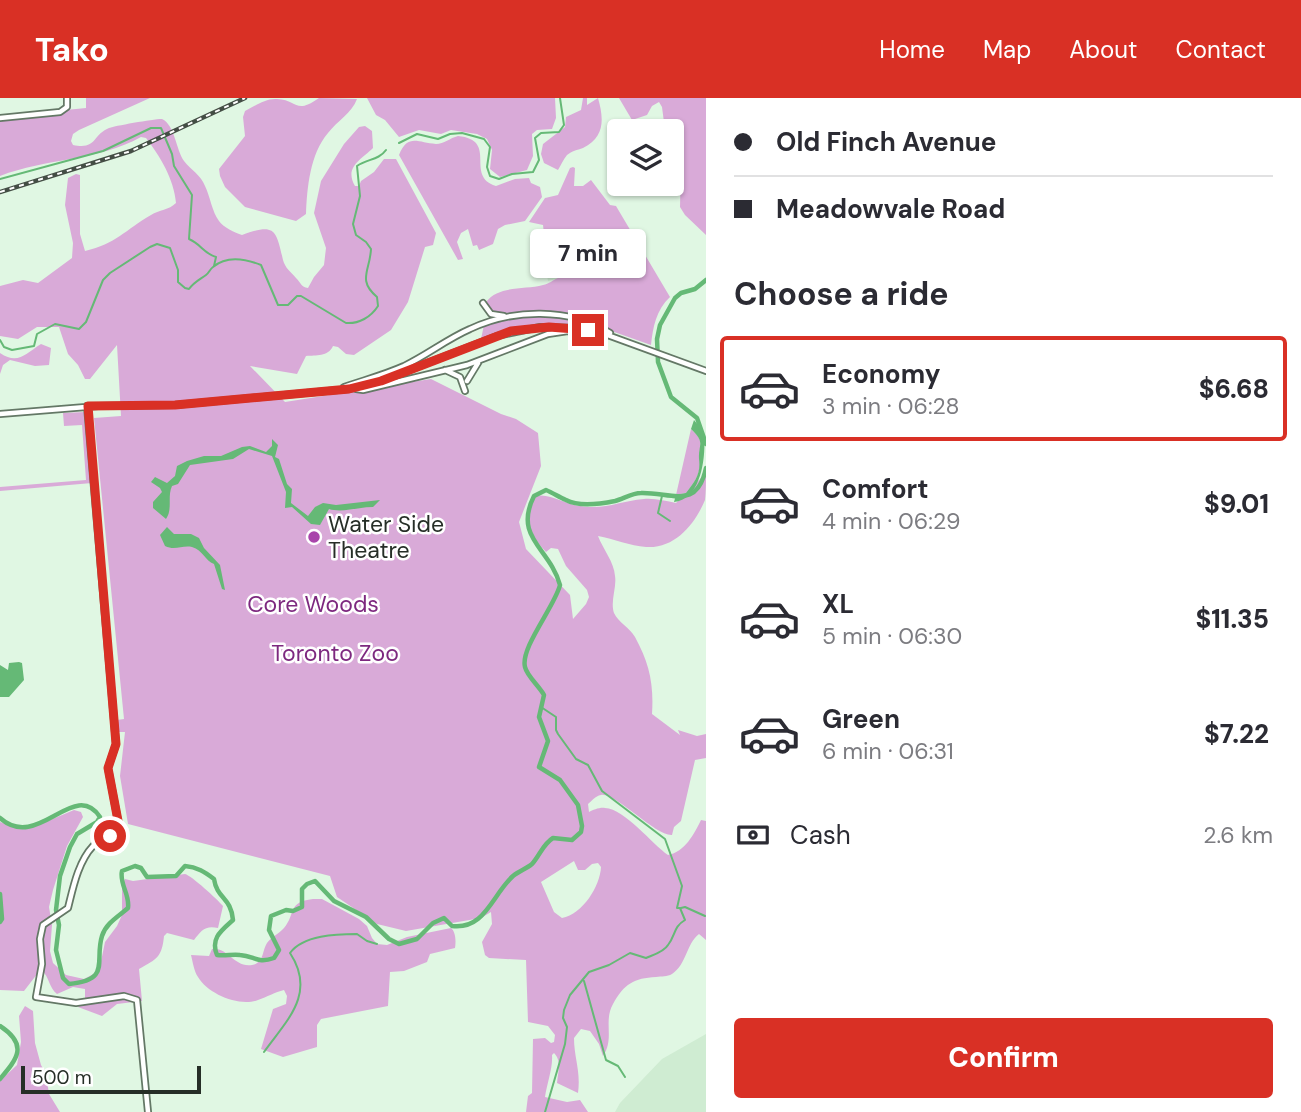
<!DOCTYPE html>
<html lang="en">
<head>
<meta charset="utf-8">
<style>
	body { margin:0; font-family:"DM Sans",sans-serif; background:#f2f2f3; color:#2b2b33; height:100vh; display:flex; flex-direction:column; font-size:26px; white-space:nowrap }
	* { box-sizing:border-box; margin:0 }
	p { font-size:23px; color:#7c7c81 }
	.icon { flex:none; width:38px; height:38px; fill:none; stroke:currentColor; stroke-width:2; stroke-linecap:round; stroke-linejoin:round }
	.map { position:relative; flex:1; overflow:hidden }
	.side { display:flex; flex-direction:column; background:#fff; width:595px }
	.side>* { flex:none }
	.guide { display:grid; align-content:center; height:154px; padding:0 28px; background:#fff }
	.controls { position:absolute; left:607px; top:21px; display:grid; gap:14px }
	.controls a { display:grid; place-items:center; width:77px; height:77px; border-radius:7px; background:#fff; box-shadow:0 2px 5px #0004; font-size:35px }
	.scale { position:absolute; left:21px; bottom:18px; width:180px; box-sizing:border-box; padding-left:7px; border:4px solid #262e27; border-top:0; font-size:19px; line-height:24px; white-space:nowrap; color:#262e27; -webkit-text-stroke:5px #fff; paint-order:stroke }
	.end { position:absolute; width:32px; height:32px; margin:-16px; border:9px solid #d93025; background:#fff; box-shadow:0 0 0 4px #fff }
	.from { border-radius:50% }
	.bubble { position:absolute; height:49px; border-radius:7px; background:#fff; box-shadow:0 2px 5px #0004; font-size:23px; font-weight:800; line-height:49px; text-align:center }
	.guide b { display:flex; align-items:center; gap:24px; height:66px; font-size:26px }
	.guide b+b { border-top:2px solid #e1e1e2 }
	.guide i { width:18px; height:18px; background:#2b2b33 }
	ul { padding:0; list-style:none }
	li { display:flex; align-items:center; gap:21px; height:105px; margin:0 14px 10px; padding:0 14px; border:4px solid transparent; border-radius:7px }
	li div { flex:1 }
	li b { display:block; font-size:26px }
	li em { font-style:normal; font-weight:800 }
	li.selected { border-color:#d93025 }
	li>.icon { width:63px; height:63px; stroke-width:1.5 }
	h2 { padding:0 28px; font-size:32px; line-height:84px }
	.pay { display:flex; align-items:center; gap:18px; height:77px; padding:0 28px; font-size:26px }
	.pay p { margin-inline-start:auto }
	.primary-button { display:flex; gap:14px; margin-top:auto; padding:14px 28px }
	.primary-button a { flex:1; height:80px; border-radius:7px; background:#d93025; color:#fff; font-size:28px; font-weight:800; line-height:80px; text-align:center }
	header { display:flex; align-items:center; gap:42px; box-sizing:border-box; height:98px; padding:0 35px; background:#d93025; color:#fff }
	header strong { font-size:33px }
	nav { display:flex; gap:38px; margin-inline-start:auto; font-size:24px }
	main { display:flex; flex:1; min-height:0 }
	.map>svg:first-child { display:block }
</style>
</head>
<body>
<header>
<strong>Tako</strong>
<nav><a>Home</a><a>Map</a><a>About</a><a>Contact</a></nav>
</header>
<main>
<div class="map">
<svg width="706" height="1014" viewBox="0 0 706 1014">
	<rect width="100%" height="100%" fill="#e0f7e3"/>
	<path fill="#cfecd2" d="M559,135L588,137L590,142V155L580,175L548,183L540,138Z
		M706,936V1014H615L620,1005L662,961Z"/>
	<path fill="#d9aad8" fill-rule="evenodd" d="M86,0H150L79,32L73,36L71,43L73,47C97,52 92,37 109,30C113,28 159,20 162,21C175,27 176,52 184,63C191,72 201,77 205,88C210,98 212,114 219,123C223,129 235,135 242,137C275,125 276,131 283,162C285,170 291,174 296,180C301,185 301,189 308,190L314,179L324,167L326,150L314,115L321,83L344,46L359,29L365,28L372,33L373,50C361,62 344,69 355,88H359L361,83L374,74L384,61H396L436,135L433,147L425,149L408,204L391,232L354,257L346,256L338,249L333,248C328,259 316,257 306,258L297,276L250,268L285,304L431,281L501,316L516,321L538,335L541,368L519,424L526,451L570,497L573,521L586,506L589,499L587,492L566,468L558,451L551,450L546,454C526,432 523,428 533,399C547,393 564,406 580,408C606,412 620,403 644,401C654,400 666,403 676,405L706,375C706,383 706,395 705,402C695,426 675,451 646,449C630,448 614,441 598,438C603,451 614,464 615,478C617,489 610,503 614,515C618,524 630,530 635,539C649,565 654,585 652,616L680,637L678,632L697,638L706,636V660L695,662L681,723L674,729L672,737C655,738 615,694 601,697C595,698 592,703 588,706L589,714C593,712 600,709 605,710C625,711 652,746 668,757C685,754 694,736 701,722L706,723V842L699,836C686,846 687,866 672,876C667,879 662,878 656,879C634,880 624,886 613,906C603,924 615,940 603,958L599,946L590,933L581,931L574,940C574,960 581,973 578,995L557,985C558,974 562,963 554,955L552,957C553,970 547,985 545,999L567,1004L580,1002L588,1014H526L528,998L532,995L533,941L545,940L551,945L554,944L555,937L548,928L528,924L526,862L489,860L485,857L482,844L492,826L491,814L481,820L406,833L377,826L337,799L330,778L128,726L120,678L125,634H118L117,622L124,621L94,320L121,318L117,247L90,281H85L78,267L68,256L59,229H37L18,241L0,238V188L23,182L38,185L72,160L73,145L65,107L68,80L76,76L80,77V136L85,153C116,146 125,132 151,117C159,112 169,112 176,105C174,81 160,58 146,40L141,39C98,63 46,60 0,78V21L61,16L66,12L86,10ZM574,763L578,772H585L592,766L598,765L601,769C600,788 583,816 562,820L554,814L541,784Z
		M319,0L357,1C352,15 337,23 328,35C310,56 307,90 306,116L296,123L245,109L225,89L220,78L219,71L245,38L243,19L245,13C255,8 266,0 277,1C298,2 295,17 319,0Z
		M367,0H555L556,20L552,31L537,32L532,36L533,58L527,72L500,79L490,71L492,52L487,41L477,36L451,32L441,36L419,32L399,39L385,22L376,17Z
		M583,0H587V7L598,0C604,21 605,39 583,50C577,52 572,53 567,57C563,62 561,67 558,72L544,65L541,56L543,46L565,29L566,19L581,12Z
		M619,0H706V137L685,117L680,109L681,67L680,59L675,56L672,48V33L665,32L662,9L659,4L652,8L647,17L632,22Z
		M458,38C499,42 464,78 496,88L515,81L529,80L531,85L540,89L542,99L525,123L505,127L498,131L493,146L479,152L477,147L473,148L468,131L461,135L457,144L463,161L458,162L399,57C408,35 418,45 436,46C444,46 450,40 458,38Z
		M573,69L575,70L574,88H583L591,82L610,107L616,108L670,199C656,212 653,229 651,247L569,218L531,214L501,217L492,214L486,204C499,187 525,192 543,187C549,186 553,182 558,180C566,179 573,178 580,175C588,164 594,150 588,137L560,133L544,136L543,127L529,124L545,100L558,97L570,70Z
		M538,218L555,219L589,228L538,227L510,231L481,241L484,227L521,219Z
		M41,246L51,250L49,267L35,268L10,262L3,267L0,276V255C18,267 25,256 41,246Z
		M85,314L92,385L0,393V389L86,382L82,327L64,328L63,315Z
		M691,331C706,344 698,346 700,361C701,375 695,384 686,395L676,397Z
		M74,712L81,714L83,719L67,748L53,792L49,809L52,827L50,853L53,865L66,877L84,881L99,873L105,844L117,828L122,817V787L125,781L133,783L185,776C192,778 217,801 223,808L218,830C205,827 201,833 194,842L167,835L164,838C162,859 157,861 139,871L142,903L117,906L102,918L78,909L85,901V891L73,889L57,896C49,890 50,880 41,871L24,893L0,892V724L23,731L36,728Z
		M313,801H322L359,821L367,828L372,840L377,846L387,847L407,839L451,830C456,834 456,844 455,850L430,856L427,864L404,873L390,874L388,908L321,921L317,927V949L283,959L261,951L273,911L286,906L287,898L284,892C275,894 267,899 258,902C239,909 208,896 198,879C194,873 193,865 191,857L209,858L212,851C228,849 234,870 252,867C264,865 262,853 267,845C271,839 279,836 284,830C296,816 287,804 313,801Z
		M25,908L33,913L35,945L41,967L46,976L49,996L60,1014H0V983L17,967L21,944L19,918Z"/>
	<path fill="#65b976" d="M694,322C697,326 702,330 704,335C706,358 702,401 674,404L676,397L686,395C695,383 701,376 699,361C698,346 706,345 691,331Z
		M272,341L278,347L275,359L279,361L287,386L292,391L291,405L308,418L315,409L323,405L336,407L380,402L373,409C358,409 342,415 329,411L320,427L311,426L292,409L285,410L286,394L272,358L249,351L233,361L190,367L178,386L172,388C167,399 173,411 166,421L153,410V404L162,394L160,390L151,384L155,379L167,385L175,378L177,368L187,363L204,358H221L242,349L250,348L266,354L272,348Z
		M167,429L174,436H191L199,440L204,450L220,467L225,492L222,491L214,466C205,463 203,452 192,449C182,447 175,453 165,448L160,437Z
		M19,564L22,565L24,582L9,599H0V567L8,572L9,565Z"/>
	<g fill="none" stroke-linecap="round" stroke-linejoin="round">
		<path stroke="#65b976" stroke-width="2" d="M399,45L417,36L438,41L450,36L462,35L484,41L490,49L487,69L490,78L499,81L512,76L533,74L539,62L535,40L541,35L559,34L564,27L560,0
			M0,81L103,53L151,30H161L172,56L174,68L192,97L189,141C201,146 203,155 216,159L214,168
			M0,242L4,249L12,252L34,248L37,236L55,226L79,231L86,224L103,182L110,175L150,149L157,146L170,150L178,172V184L185,190L189,191C194,184 199,182 206,177C209,175 210,171 213,169C227,157 246,161 261,167L278,207H288L297,198H301L346,225C359,226 371,219 378,208L377,199C357,182 370,173 371,151L366,144L356,137L353,126L360,98L357,68C367,61 379,62 386,52
			M662,398L658,415L670,423
			M541,609L556,619V632L558,636L576,661L588,667L602,693L665,741L682,788L677,810H680L685,822C673,829 676,837 668,847C664,854 653,857 646,860L630,855L609,867L589,874L570,897L564,912L563,920L567,929L565,946L545,1014
			M681,810L685,809L705,818
			M584,883L606,962L618,968L625,979
			M264,954C286,923 317,896 290,855C303,837 337,836 357,836L367,843L377,846"/>
		<path stroke="#65b976" stroke-width="4.5" d="M706,182L695,191L681,195L675,200L660,227L657,241L658,264L671,299L697,320L706,346
			M0,720C38,754 74,680 100,719L97,724L77,736L70,749L60,778L56,812L59,827L56,852L63,880L69,886C112,882 94,863 102,838C106,825 119,818 128,810C130,796 119,786 122,773L135,768L141,770L147,779L176,778L185,768C197,769 205,774 214,781C217,801 231,799 233,822C222,832 210,840 217,857C225,858 233,856 240,857C255,858 257,866 274,860L279,852L269,832L271,818L286,812L293,813L302,809V791L307,786L315,783L334,803L366,819L389,841L399,846L417,841L433,825L444,820L452,828C485,832 492,797 513,778C519,773 526,771 532,766C540,757 543,746 553,740L572,742L581,734L582,728L578,707L560,682L539,669L548,643L539,619L544,597C539,588 527,578 525,569C520,550 555,508 560,487C550,450 513,440 534,398L546,392C553,395 559,399 566,402C579,409 600,406 615,403C623,401 632,395 641,395C671,394 697,413 706,370
			M0,796L2,821L0,824
			M0,928C29,947 17,961 0,981"/>
		<defs>
			<path id="secondary" d="M0,20L60,14L67,9V0
				M483,205L491,216L504,218
				M445,272L460,279L465,293
				M467,283L478,265
				M344,289C364,282 384,277 404,268C427,257 447,241 470,231C512,211 569,209 610,235
				M356,291L363,292L467,267L548,236L568,233L594,235
				M87,308L116,646L108,670L119,728C113,740 101,739 93,748C78,764 73,790 68,810L43,827L40,841L42,866L36,899L76,905L124,898L137,902L148,1014
				M0,316L98,308L175,307L349,291L381,283L497,238L540,229L578,230L602,235L706,273"/>
		</defs>
		<use href="#secondary" stroke="#647866" stroke-width="8"/>
		<use href="#secondary" stroke="#fff" stroke-width="4.5"/>
		<defs>
			<path id="rail" d="M0,94L131,53L245,0"/>
		</defs>
		<use href="#rail" stroke="#444e45" stroke-width="4.5"/>
		<use href="#rail" stroke="#fff" stroke-width="2" stroke-dasharray="5" stroke-linecap="butt"/>
	</g>
	<g fill="none" stroke-linecap="round" stroke-linejoin="round">
		<path stroke="#d93025" stroke-width="9" d="M110,738L119,728L108,670L116,646L88,308L175,307L349,291L381,283L511,233L549,229L588,232"/>
	</g>
	<circle fill="#a945ab" stroke="#fff" stroke-width="2.5" cx="314" cy="439" r="7"/>
	<g text-anchor="middle" dominant-baseline="central" stroke-width="5" stroke-linejoin="round" paint-order="stroke">
		<g font-size="23" fill="#262e27" stroke="#fff" text-anchor="start">
			<text x="328" y="426">Water Side<tspan x="328" dy="26">Theatre</tspan></text>
		</g>
		<g font-size="23" fill="#7d287f" stroke="#fff">
			<text x="313" y="506">Core Woods</text>
			<text x="335" y="555">Toronto Zoo</text>
		</g>
	</g>
</svg>
<div class="controls">
<a><svg class="icon" aria-label="layers" viewBox="0 0 24 24"><path d="M12 4l9 5-9 5-9-5zM3 14l9 5 9-5"/></svg></a>
</div>
<div class="scale">500 m</div>
<i class="end from" style="left:110px;top:738px"></i>
<i class="end" style="left:588px;top:232px"></i>
<div class="bubble" style="left:530px;top:131px;width:116px">7 min</div>
</div>
<section class="side">
<div class="guide">
<b><i class="from"></i>Old Finch Avenue</b>
<b><i></i>Meadowvale Road</b>
</div>
<h2>Choose a ride</h2>
<ul>
<li class="selected"><svg class="icon" aria-label="car" viewBox="0 0 24 24"><path d="M5 17H2v-5l4-1 3-4h7l3 4 3 1v5h-3M9 17h6M6 11h13"/><circle cx="7" cy="17" r="2"/><circle cx="17" cy="17" r="2"/></svg><div><b>Economy</b><p>3 min · 06:28</p></div><em>$6.68</em></li>
<li><svg class="icon" aria-label="car" viewBox="0 0 24 24"><path d="M5 17H2v-5l4-1 3-4h7l3 4 3 1v5h-3M9 17h6M6 11h13"/><circle cx="7" cy="17" r="2"/><circle cx="17" cy="17" r="2"/></svg><div><b>Comfort</b><p>4 min · 06:29</p></div><em>$9.01</em></li>
<li><svg class="icon" aria-label="car" viewBox="0 0 24 24"><path d="M5 17H2v-5l4-1 3-4h7l3 4 3 1v5h-3M9 17h6M6 11h13"/><circle cx="7" cy="17" r="2"/><circle cx="17" cy="17" r="2"/></svg><div><b>XL</b><p>5 min · 06:30</p></div><em>$11.35</em></li>
<li><svg class="icon" aria-label="car" viewBox="0 0 24 24"><path d="M5 17H2v-5l4-1 3-4h7l3 4 3 1v5h-3M9 17h6M6 11h13"/><circle cx="7" cy="17" r="2"/><circle cx="17" cy="17" r="2"/></svg><div><b>Green</b><p>6 min · 06:31</p></div><em>$7.22</em></li>
</ul>
<div class="pay"><svg class="icon" aria-label="cash" viewBox="0 0 24 24"><path d="M3 7h18v10H3z"/><circle cx="12" cy="12" r="2"/></svg>Cash<p>2.6 km</p></div>
<div class="primary-button"><a>Confirm</a></div>
</section>
</main>
</body>
</html>
